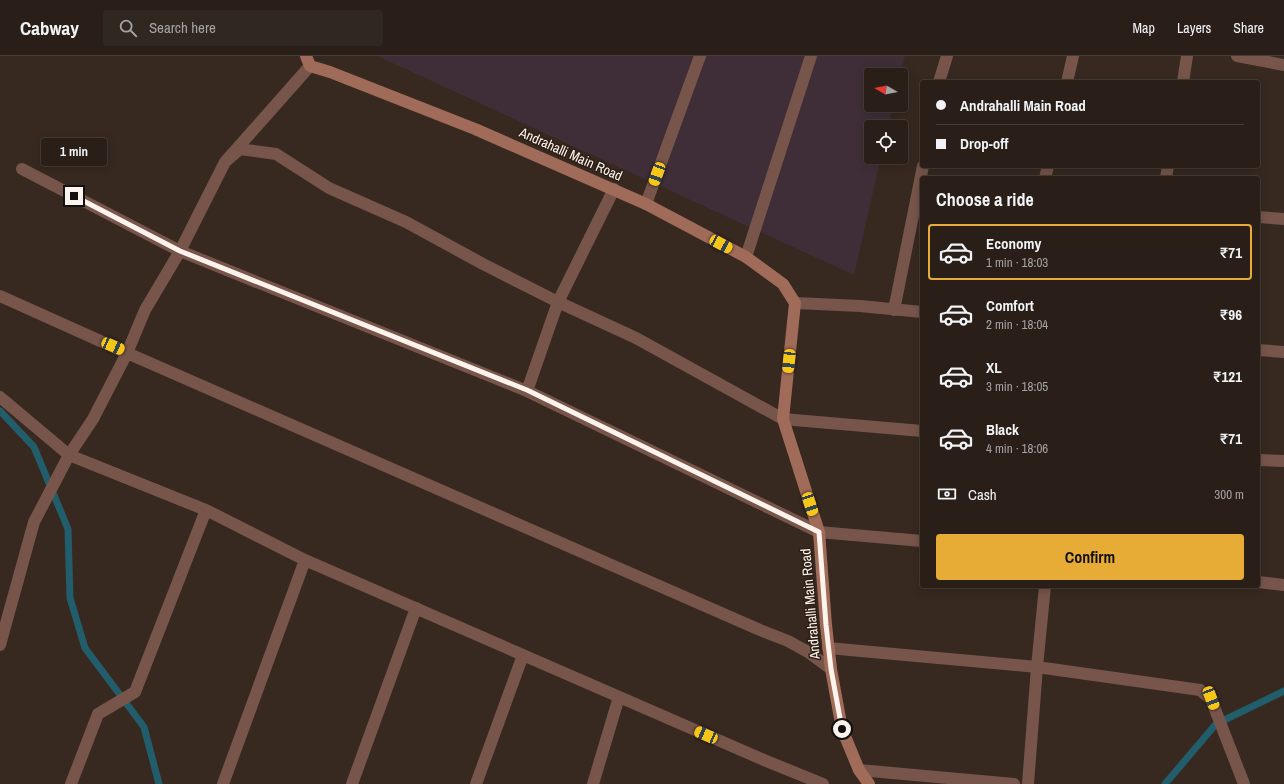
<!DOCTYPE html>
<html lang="en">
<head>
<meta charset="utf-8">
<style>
	body { margin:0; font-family:"Archivo Narrow",sans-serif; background:#312721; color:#f1f3f6; height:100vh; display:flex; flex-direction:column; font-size:15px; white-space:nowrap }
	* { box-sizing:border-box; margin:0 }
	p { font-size:13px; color:#a5a2a2 }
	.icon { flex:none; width:22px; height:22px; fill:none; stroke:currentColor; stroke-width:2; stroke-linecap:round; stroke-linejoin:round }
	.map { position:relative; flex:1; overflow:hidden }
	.panel { position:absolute; left:920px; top:120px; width:340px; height:412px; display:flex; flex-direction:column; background:#291f18; border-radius:4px; box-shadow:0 2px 10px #0003,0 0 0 1px #453d37 }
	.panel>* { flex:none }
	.hud { position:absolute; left:920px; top:24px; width:340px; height:88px; border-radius:4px; box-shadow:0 2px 10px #0003,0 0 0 1px #453d37; display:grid; align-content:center; height:88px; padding:0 16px; background:#291f18 }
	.needle { width:26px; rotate:279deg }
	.controls { position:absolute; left:864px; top:12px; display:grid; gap:8px }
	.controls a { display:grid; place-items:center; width:44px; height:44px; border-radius:4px; background:#291f18; box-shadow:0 2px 10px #0003,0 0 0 1px #453d37; font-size:20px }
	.end { position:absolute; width:18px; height:18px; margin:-9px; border:5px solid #fcf3ec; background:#111; box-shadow:0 0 0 2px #111 }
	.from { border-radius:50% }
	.bubble { position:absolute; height:28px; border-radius:4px; background:#291f18; box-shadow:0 2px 10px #0003,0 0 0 1px #453d37; font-size:13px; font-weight:700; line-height:28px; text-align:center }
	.car { position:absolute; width:12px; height:24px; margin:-12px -6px; border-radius:5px; box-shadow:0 0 3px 1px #0007; background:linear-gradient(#f5c518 24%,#345 0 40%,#f5c518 0 76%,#345 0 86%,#f5c518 0) }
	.hud b { display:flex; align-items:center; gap:14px; height:38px; font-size:15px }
	.hud b+b { border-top:1px solid #453d37 }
	.hud i { width:10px; height:10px; background:#f1f3f6 }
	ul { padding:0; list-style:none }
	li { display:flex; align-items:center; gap:12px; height:56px; margin:0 8px 6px; padding:0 8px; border:2px solid transparent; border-radius:4px }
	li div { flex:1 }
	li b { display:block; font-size:15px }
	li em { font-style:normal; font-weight:700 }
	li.current { border-color:#e6ac36 }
	li>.icon { width:36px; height:36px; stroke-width:1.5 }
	h2 { padding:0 16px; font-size:18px; line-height:48px }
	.pay { display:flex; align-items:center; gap:10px; height:44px; padding:0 16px; font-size:15px }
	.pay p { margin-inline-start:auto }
	.cta { display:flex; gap:8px; margin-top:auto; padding:8px 16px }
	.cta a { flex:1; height:46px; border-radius:4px; background:#e6ac36; color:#111; font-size:16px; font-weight:700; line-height:46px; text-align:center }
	header { display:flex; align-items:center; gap:24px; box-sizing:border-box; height:56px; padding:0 20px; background:#291f18; border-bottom:1px solid #453d37 }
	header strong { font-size:19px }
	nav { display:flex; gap:22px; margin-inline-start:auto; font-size:14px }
	.search { width:280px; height:36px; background:#312721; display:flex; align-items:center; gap:10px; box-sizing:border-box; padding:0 14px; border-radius:4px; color:#a5a2a2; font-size:15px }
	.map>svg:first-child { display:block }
</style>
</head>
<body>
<header>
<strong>Cabway</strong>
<div class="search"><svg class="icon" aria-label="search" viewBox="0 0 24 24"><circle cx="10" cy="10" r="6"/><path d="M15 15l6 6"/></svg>Search here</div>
<nav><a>Map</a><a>Layers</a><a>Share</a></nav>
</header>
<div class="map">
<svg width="1284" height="728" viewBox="0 0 1284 728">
	<rect width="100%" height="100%" fill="#372920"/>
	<path fill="#3f2e38" d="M377,0H905L900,19H871V49H893L888,71H871V101H881L854,219Z"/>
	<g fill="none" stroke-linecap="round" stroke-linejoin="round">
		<path stroke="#225d6b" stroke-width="7" d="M0,355L34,391L68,473L70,542L85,592L144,671L159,728
			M1165,728L1216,668L1284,635"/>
		<path stroke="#77554a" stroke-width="12" d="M1200,634L1211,643L1244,728"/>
		<path stroke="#77554a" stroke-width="12" d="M1237,0L1284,9
			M939,26L947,0
			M1067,26L1073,0
			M1183,26L1187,0
			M225,106L240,93L276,98L329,132L406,166L483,208L558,246L636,282L783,363L922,375
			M22,113L180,195L527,335L819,476L922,485
			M1045,122L1048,110
			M1166,122L1168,110
			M646,148L700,0
			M1258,161L1284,163
			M746,201L811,0
			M0,240L127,297L760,574L788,585L808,596L831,613
			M795,247L860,250L922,256
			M894,254L923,110
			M1258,294L1284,296
			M527,335L558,246L614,133
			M0,341L69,399L206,454L305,504L764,704L823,728
			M1258,404L1284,405
			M1258,526L1284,529
			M0,589L34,466L69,399L93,363L127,297L145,254L180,195L225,106L310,10
			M828,592L1037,611L1200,634
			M859,714L1014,728
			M71,728L98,658L135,636L206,454
			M223,728L305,504
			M352,728L416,552
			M476,728L523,599
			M593,728L619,641
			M1028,728L1037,611L1045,530"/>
		<path stroke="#a06c59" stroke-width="12" d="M306,0L310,10L330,16L475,73L646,148L746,201L783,228L795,247L783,363L819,476L826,569L831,613L842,673L859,714L869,728"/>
	</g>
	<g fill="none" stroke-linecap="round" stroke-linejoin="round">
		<path stroke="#fcf3ec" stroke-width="5" d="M74,140L180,195L527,334L819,476L826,569L831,613L842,673"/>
	</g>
	<g text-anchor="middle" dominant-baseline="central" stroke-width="3" stroke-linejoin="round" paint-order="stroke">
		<g font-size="14" fill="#fcf3ec" stroke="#2d1f16">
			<text transform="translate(571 98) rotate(24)">Andrahalli Main Road</text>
			<text transform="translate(810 548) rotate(-95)">Andrahalli Main Road</text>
		</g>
	</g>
</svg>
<div class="controls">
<a><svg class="needle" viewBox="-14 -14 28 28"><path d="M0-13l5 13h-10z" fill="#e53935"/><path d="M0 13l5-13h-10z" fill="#a5a2a2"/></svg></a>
<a><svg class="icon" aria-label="locate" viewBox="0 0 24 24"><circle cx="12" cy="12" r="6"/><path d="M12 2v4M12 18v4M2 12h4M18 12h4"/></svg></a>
</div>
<i class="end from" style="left:842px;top:673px"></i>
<i class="end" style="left:74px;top:140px"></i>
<div class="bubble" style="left:41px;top:82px;width:66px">1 min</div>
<i class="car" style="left:657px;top:118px;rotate:200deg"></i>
<i class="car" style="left:721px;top:188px;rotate:118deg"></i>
<i class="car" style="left:113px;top:290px;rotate:114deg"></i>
<i class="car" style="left:789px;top:305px;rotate:186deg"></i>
<i class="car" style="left:810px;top:448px;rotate:162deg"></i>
<i class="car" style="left:1211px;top:642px;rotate:159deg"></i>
<i class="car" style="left:706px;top:679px;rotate:293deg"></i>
<div class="hud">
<b><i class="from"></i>Andrahalli Main Road</b>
<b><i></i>Drop-off</b>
</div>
<section class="panel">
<h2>Choose a ride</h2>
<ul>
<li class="current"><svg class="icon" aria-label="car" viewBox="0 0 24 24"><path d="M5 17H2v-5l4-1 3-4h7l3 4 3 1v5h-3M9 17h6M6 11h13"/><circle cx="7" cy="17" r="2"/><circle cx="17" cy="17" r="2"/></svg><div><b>Economy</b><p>1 min · 18:03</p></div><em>₹71</em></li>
<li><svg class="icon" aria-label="car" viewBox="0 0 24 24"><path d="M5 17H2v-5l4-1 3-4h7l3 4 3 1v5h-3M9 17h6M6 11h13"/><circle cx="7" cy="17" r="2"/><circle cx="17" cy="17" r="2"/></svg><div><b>Comfort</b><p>2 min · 18:04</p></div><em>₹96</em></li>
<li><svg class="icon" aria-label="car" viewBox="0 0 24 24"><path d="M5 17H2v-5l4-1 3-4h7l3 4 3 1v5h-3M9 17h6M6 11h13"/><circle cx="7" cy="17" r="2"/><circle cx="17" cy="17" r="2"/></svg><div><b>XL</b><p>3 min · 18:05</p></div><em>₹121</em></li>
<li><svg class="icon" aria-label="car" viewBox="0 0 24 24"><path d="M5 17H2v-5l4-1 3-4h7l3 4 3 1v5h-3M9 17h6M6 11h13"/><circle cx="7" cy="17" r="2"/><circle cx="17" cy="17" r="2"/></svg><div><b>Black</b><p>4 min · 18:06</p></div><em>₹71</em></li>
</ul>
<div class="pay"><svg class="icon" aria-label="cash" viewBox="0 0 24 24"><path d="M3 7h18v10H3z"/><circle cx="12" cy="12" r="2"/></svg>Cash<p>300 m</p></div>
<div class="cta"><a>Confirm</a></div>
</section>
</div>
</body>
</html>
